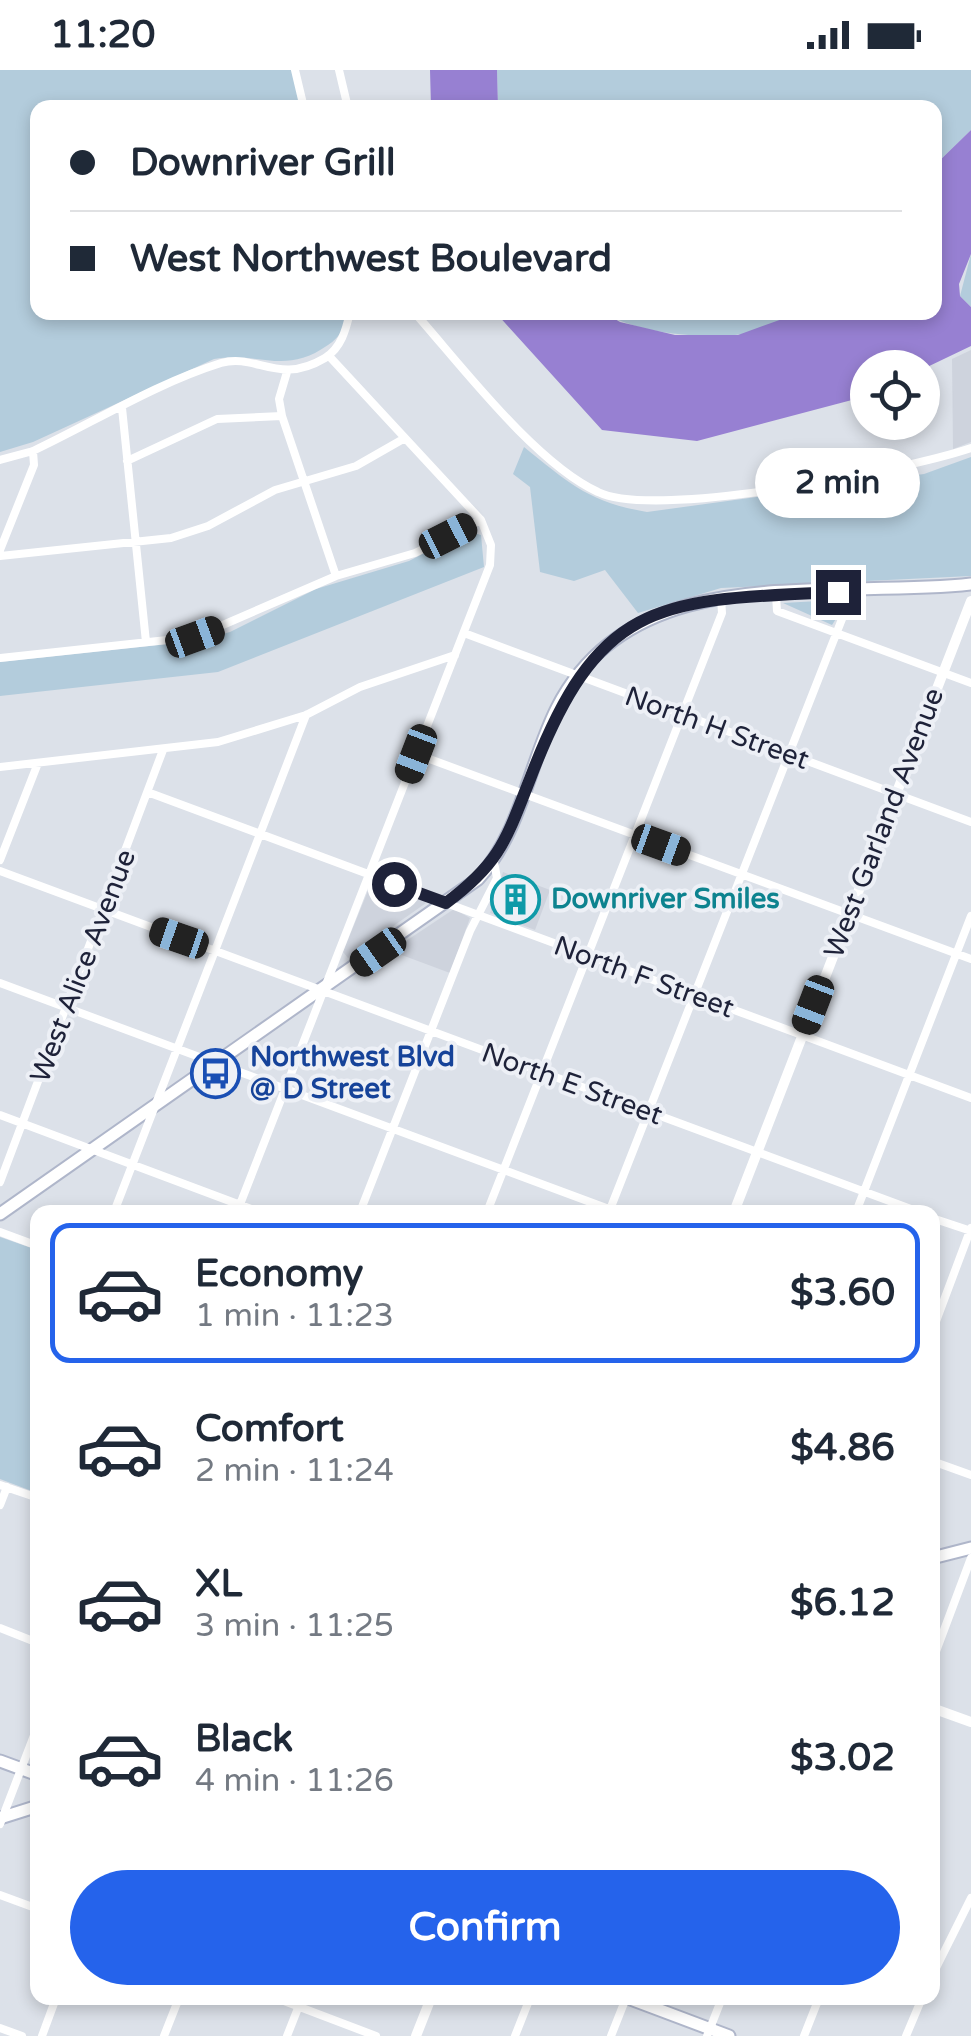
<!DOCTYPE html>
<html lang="en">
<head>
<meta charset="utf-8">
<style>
	body { margin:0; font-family:"Varela Round",sans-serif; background:#f6f6f7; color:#1f2937; height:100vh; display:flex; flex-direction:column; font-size:38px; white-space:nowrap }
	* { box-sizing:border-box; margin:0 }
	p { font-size:32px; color:#747a83 }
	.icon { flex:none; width:55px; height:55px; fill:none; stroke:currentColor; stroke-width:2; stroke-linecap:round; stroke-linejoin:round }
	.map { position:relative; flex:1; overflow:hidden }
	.details { position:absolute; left:30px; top:1135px; width:910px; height:800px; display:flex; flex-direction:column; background:#fff; border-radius:20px; box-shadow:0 5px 15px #0003 }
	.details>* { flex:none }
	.banner { position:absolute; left:30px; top:30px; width:912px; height:220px; border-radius:20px; box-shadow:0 5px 15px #0003; display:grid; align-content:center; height:220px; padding:0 40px; background:#fff }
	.tools { position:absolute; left:850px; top:280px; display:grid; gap:20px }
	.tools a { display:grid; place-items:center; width:90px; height:90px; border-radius:50%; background:#fff; box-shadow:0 5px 15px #0003; font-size:50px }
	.end { position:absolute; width:45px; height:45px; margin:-22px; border:12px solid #1e2239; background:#fff; box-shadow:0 0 0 5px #fff }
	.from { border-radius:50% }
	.bubble { position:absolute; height:70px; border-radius:35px; background:#fff; box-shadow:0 5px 15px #0003; font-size:32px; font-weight:800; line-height:70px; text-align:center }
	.car { position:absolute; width:30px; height:60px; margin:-30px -15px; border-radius:12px; box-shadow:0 0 8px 2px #0007; background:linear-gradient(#222 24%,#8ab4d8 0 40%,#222 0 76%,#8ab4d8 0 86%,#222 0) }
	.banner b { display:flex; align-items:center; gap:35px; height:95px; font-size:38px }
	.banner b+b { border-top:2px solid #e0e1e3 }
	.banner i { width:25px; height:25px; background:#1f2937 }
	ul { padding:18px 0 0; list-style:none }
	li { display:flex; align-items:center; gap:30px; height:140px; margin:0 20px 15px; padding:0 20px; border:5px solid transparent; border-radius:20px }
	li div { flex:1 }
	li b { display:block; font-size:38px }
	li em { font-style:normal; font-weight:800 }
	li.selected { border-color:#2563eb }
	li>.icon { width:90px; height:90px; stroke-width:1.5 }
	.button { display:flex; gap:20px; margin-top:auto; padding:20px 40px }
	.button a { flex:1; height:115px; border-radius:60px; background:#2563eb; color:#fff; font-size:40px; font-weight:800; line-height:115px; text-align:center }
	.status { display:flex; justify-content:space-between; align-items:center; height:70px; padding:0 50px; background:#fff; direction:ltr }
	.status svg { height:28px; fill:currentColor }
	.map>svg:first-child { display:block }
</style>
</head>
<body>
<div class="status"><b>11:20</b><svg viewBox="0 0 49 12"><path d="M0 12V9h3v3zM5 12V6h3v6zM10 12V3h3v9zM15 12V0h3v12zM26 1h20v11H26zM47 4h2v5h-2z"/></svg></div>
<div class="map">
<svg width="971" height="1966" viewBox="0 0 971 1966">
	<rect width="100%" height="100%" fill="#dce1e9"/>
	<path fill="#ced3dd" d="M971,280V372L953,379L952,289Z
		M503,802L550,820L535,860L490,843Z
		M372,811L424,829L426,833L348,888L343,882Z
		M454,839L470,848L450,903L391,881Z"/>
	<path fill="#b3ccdc" d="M0,0H298L305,37L38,38V242L346,243C346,257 340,267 328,275C284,306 260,281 214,289L33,372L0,382Z
		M497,0H971V60L935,95V38L498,37Z
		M971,184V237L960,226Z
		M605,243H799C763,278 645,269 605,243Z
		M524,377C569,413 588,432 647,442L924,404L971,387V506L721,518L638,543L605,500L574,511L540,502L530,417L513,404Z
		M467,461L481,465L484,497L218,602L0,626V592L196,571L230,562L316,519L409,491Z
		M836,530L843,538L832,555L783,533Z
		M0,1167L37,1180V1423L0,1409Z"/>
	<path fill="#9780d2" d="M430,0H497L498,37H431Z
		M971,60V184L959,214L960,226L971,237V276L923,299L868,298L867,326L697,371L602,360L496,243H605L620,252L675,265H738L799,243L935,242V95Z"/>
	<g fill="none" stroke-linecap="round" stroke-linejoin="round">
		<defs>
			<path id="secondary" d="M0,1144L478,809C521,762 529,694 557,638C634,486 832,530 971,514
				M932,1488L971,1478
				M0,1691L38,1705
				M0,1748L38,1736
				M628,1928L729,1966"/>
		</defs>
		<use href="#secondary" stroke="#afb6ca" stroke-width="15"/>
		<path stroke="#fff" stroke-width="8" d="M295,0L304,38
			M339,0L348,38
			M414,242C461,295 535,393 598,422C655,450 906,400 971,378
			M287,302L279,329L282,346L336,506
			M122,338L146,572
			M0,390L33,381C94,352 157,313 221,293C257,283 278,316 325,288C341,278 346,260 350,242
			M127,391L217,349L282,346
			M0,480L34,395L33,381
			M0,486L171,468L208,456L275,420L356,396L405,368
			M776,525L777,541L971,613
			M464,563L971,752
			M0,588L195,567L336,506L415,483L481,450
			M416,684L971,889
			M0,697L218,672L306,645L360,617L455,585
			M150,723L971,1028
			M0,790L38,693
			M0,801L919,1142
			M0,913L617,1142
			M0,1045L259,1142
			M0,1112L163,680
			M114,1142L306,645
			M237,1142L490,495L491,475L481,450L329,286
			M360,1142L470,861L497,808L494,792
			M487,1142L722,543L721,528
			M609,1142L853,521
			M856,1142L971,846
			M932,1148L971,1161
			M0,1162L38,1176
			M932,1262L971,1158
			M932,1391L971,1405
			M0,1415L38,1428
			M0,1435L7,1417
			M0,1558L38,1573
			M932,1592L971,1488
			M0,1754L38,1655
			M0,1825L38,1839
			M932,1906L971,1828
			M276,1928L376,1966
			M0,1958L22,1966
			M42,1966L56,1928
			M164,1966L179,1928
			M287,1966L302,1928
			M515,1966L530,1928
			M611,1966L626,1928
			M707,1966L722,1928
			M804,1966L819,1928
			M906,1966L922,1928"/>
		<path stroke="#fff" stroke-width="10" d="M734,1142L971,531
			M932,1638L971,1652
			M416,1966L431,1928"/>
		<use href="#secondary" stroke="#fff" stroke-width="11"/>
	</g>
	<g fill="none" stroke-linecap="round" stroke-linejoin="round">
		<path stroke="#1e2239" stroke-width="12" d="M394,814L446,833C500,793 506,770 530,709C599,527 660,530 838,522"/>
	</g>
	<defs>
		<symbol id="building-ring" viewBox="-11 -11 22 22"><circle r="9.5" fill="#edf0f6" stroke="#0f9aa8" stroke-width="1.5"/><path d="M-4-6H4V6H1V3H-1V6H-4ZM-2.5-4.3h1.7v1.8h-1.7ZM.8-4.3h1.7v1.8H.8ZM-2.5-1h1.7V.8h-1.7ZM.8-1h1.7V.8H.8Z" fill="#0f9aa8"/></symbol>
		<symbol id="bus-ring" viewBox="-11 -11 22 22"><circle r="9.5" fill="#edf0f6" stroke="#1a4fb4" stroke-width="1.5"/><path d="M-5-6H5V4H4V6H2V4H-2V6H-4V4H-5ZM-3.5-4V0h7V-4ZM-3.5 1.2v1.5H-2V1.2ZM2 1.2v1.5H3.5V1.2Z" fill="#1a4fb4"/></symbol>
	</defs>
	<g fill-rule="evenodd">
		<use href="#building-ring" x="488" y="802" width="55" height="55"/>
		<use href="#bus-ring" x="188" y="976" width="55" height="55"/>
	</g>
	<g text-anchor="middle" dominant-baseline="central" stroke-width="8" stroke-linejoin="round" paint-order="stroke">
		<g font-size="28" fill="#1e2239" stroke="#edf0f6">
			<text transform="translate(717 658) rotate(20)">North H Street</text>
			<text transform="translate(884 753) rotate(-69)">West Garland Avenue</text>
			<text transform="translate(83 896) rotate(-69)">West Alice Avenue</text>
			<text transform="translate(644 907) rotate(20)">North F Street</text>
			<text transform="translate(572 1014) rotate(20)">North E Street</text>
		</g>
		<g font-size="28" font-weight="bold" fill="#0d838f" stroke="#edf0f6" text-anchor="start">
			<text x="551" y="829">Downriver Smiles</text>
		</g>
		<g font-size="28" font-weight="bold" fill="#164399" stroke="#edf0f6" text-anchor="start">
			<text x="250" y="987">Northwest Blvd<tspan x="250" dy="32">@ D Street</tspan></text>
		</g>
	</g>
</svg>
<div class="tools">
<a><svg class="icon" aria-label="locate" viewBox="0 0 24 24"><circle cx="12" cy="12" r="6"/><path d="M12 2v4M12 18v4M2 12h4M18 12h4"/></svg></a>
</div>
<i class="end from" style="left:394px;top:814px"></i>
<i class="end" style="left:838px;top:522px"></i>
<div class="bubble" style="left:755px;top:378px;width:165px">2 min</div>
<i class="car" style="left:448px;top:466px;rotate:63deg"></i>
<i class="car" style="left:195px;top:567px;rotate:70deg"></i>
<i class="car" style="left:416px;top:684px;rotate:201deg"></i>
<i class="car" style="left:661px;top:775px;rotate:110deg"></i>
<i class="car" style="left:179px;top:868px;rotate:289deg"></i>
<i class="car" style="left:378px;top:882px;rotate:235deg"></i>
<i class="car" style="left:813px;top:935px;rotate:201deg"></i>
<div class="banner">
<b><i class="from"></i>Downriver Grill</b>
<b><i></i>West Northwest Boulevard</b>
</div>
<section class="details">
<ul>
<li class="selected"><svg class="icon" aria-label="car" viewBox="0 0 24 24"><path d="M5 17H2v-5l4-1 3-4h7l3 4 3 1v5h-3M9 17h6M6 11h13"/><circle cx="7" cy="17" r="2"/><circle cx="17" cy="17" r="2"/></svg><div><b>Economy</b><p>1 min · 11:23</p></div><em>$3.60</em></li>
<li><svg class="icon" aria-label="car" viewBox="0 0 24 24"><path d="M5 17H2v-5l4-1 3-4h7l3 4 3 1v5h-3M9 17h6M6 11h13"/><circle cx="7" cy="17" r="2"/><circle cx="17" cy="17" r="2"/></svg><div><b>Comfort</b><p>2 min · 11:24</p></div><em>$4.86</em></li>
<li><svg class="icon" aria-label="car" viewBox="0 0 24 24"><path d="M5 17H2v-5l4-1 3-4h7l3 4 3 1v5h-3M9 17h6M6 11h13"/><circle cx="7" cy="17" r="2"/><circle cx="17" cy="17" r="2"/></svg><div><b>XL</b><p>3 min · 11:25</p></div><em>$6.12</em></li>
<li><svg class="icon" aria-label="car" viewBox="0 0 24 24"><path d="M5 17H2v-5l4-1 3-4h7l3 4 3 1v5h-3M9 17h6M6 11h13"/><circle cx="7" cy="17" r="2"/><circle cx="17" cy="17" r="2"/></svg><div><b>Black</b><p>4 min · 11:26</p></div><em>$3.02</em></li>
</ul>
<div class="button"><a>Confirm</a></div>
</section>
</div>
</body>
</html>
